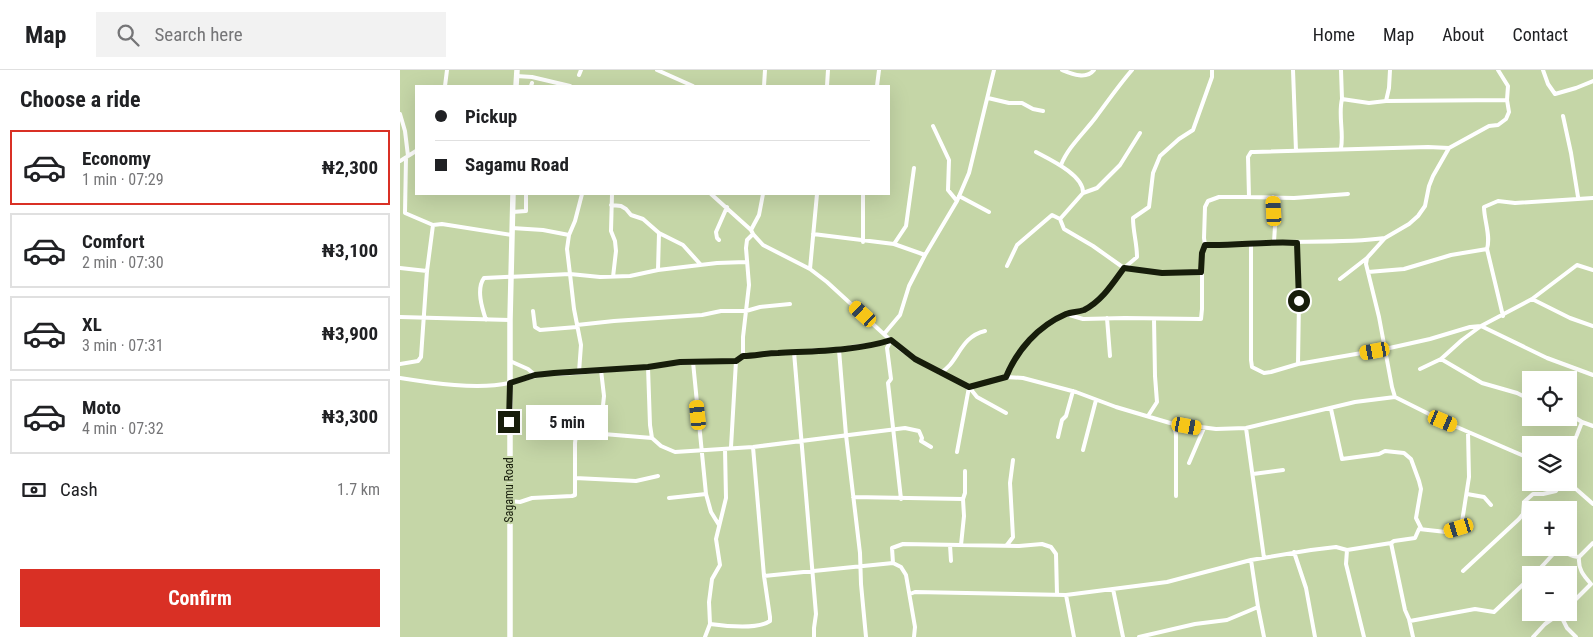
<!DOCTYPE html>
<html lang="en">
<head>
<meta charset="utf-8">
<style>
	body { margin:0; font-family:"Roboto Condensed",sans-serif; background:#f2f2f2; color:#202124; height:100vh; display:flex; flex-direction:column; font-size:19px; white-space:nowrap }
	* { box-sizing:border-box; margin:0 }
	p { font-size:16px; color:#757577 }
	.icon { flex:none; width:28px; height:28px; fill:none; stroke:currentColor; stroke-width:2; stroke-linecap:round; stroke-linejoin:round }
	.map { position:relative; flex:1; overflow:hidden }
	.sheet { display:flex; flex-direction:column; background:#fff; width:400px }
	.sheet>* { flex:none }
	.banner { position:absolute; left:15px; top:15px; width:475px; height:110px; border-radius:0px; box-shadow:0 5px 20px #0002; display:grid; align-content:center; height:110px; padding:0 20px; background:#fff }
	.fabs { position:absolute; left:1122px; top:301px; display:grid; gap:10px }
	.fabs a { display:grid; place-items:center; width:55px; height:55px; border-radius:0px; background:#fff; box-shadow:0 5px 20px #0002; font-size:25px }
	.end { position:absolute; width:22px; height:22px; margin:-11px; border:6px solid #171d0b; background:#fff; box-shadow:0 0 0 2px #fff }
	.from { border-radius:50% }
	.bubble { position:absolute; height:35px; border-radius:0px; background:#fff; box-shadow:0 5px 20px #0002; font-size:16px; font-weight:700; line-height:35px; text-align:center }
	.car { position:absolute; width:15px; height:30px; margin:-15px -8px; border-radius:6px; box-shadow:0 0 4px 1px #0007; background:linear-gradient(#f5c518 24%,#345 0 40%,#f5c518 0 76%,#345 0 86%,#f5c518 0) }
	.banner b { display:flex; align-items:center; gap:18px; height:48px; font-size:19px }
	.banner b+b { border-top:1px solid #e0e0e0 }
	.banner i { width:12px; height:12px; background:#202124 }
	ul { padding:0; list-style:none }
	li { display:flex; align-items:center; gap:15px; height:75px; margin:0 10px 8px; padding:0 10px; border:2px solid #e0e0e0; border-radius:0px }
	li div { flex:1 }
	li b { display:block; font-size:19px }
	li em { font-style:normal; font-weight:700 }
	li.on { border-color:#d93025 }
	li>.icon { width:45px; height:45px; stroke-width:1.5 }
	h2 { padding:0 20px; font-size:22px; line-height:60px }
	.pay { display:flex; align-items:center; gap:12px; height:55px; padding:0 20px; font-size:19px }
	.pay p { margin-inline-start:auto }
	.button { display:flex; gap:10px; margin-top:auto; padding:10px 20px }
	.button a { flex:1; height:58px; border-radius:0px; background:#d93025; color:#fff; font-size:20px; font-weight:700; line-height:58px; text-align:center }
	header { display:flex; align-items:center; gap:30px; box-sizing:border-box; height:70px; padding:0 25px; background:#fff; border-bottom:1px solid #e0e0e0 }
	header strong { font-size:24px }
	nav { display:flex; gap:28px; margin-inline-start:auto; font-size:18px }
	.search { width:350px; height:45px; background:#f2f2f2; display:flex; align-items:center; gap:12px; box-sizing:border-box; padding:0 18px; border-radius:0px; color:#757577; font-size:19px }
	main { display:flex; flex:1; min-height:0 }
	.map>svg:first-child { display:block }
</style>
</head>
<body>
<header>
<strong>Map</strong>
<div class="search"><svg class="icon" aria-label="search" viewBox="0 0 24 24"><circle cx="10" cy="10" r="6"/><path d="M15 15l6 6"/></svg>Search here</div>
<nav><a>Home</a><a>Map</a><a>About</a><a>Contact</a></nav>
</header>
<main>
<section class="sheet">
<h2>Choose a ride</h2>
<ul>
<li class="on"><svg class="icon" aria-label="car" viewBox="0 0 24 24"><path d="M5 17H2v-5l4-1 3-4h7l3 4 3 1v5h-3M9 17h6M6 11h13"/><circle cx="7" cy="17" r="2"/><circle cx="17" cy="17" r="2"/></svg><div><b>Economy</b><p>1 min · 07:29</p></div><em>₦2,300</em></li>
<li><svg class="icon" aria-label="car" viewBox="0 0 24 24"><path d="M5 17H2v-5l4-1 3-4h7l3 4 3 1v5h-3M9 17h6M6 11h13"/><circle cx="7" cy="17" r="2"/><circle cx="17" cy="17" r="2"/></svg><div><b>Comfort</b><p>2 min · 07:30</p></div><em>₦3,100</em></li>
<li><svg class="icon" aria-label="car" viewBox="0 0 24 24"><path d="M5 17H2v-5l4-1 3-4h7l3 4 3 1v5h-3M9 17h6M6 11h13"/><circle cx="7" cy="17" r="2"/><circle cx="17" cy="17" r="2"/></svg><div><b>XL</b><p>3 min · 07:31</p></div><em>₦3,900</em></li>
<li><svg class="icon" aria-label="car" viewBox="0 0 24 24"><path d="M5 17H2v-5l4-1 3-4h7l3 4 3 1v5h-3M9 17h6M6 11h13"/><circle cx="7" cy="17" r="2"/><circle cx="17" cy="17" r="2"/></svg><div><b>Moto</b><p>4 min · 07:32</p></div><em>₦3,300</em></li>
</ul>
<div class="pay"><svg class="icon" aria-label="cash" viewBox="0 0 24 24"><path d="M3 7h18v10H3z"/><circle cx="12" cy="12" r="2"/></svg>Cash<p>1.7 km</p></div>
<div class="button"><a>Confirm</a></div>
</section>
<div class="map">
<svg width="1193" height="567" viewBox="0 0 1193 567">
	<rect width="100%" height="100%" fill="#c5d6a7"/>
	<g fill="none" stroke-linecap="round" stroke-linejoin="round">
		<path stroke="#fff" stroke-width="4" d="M257,0L293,16
			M662,0C672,4 686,10 694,0
			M893,0L896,81
			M941,0L942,29L969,33L986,31L989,18L990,0
			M1143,0L1148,14L1155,24L1176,18L1193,11
			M179,5L181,0
			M116,6L132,7L170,16
			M45,16L47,0
			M131,16L132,13
			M364,16L365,0
			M427,16L428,0
			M477,16L479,0
			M588,28L609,33H622L633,39L643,41
			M986,31L1107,30
			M0,44L5,61L8,86
			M1163,46L1171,83L1178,127
			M533,56L549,90L548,120L557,131
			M740,63L720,95L697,118L683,123L660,149L664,159L693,176L724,198L737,187C737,173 733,162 733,148L749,137L753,103L760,86L779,69L793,60L812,7V0
			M941,78C944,62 938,45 942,29
			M636,82C649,89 684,105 683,123
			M6,88L5,143L33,155L42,154L112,165
			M0,91L16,81
			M661,95C668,77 684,63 696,47C708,31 719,15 732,0
			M212,124L211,161L215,171L216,181L213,207
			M311,124L351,160L353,164
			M948,124L894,128L849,127L848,87L851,82H854L1028,77L1049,78
			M559,126L589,142
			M873,127L875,156L874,172
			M211,135L221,136L226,139L231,145L243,149L259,163L258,200
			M112,142L126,141V124
			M112,158L143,160L169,165
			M351,160L359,145L363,124
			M259,163L283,175L301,195
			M413,164L494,174L525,185
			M319,170L317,168L316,162L327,137
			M463,172V124
			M897,173L899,231L898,294
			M494,174L506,156L514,98
			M851,174V290L852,297L864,303L871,302L898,294L985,279L1030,269L1070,257L1081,256L1132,229L1177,195L1193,200
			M805,175C829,176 851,172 874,172C911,171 948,173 985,168
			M1087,179L1103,246
			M967,188L966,194L979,247L992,317L995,327
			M607,196L617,175L652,145L660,149
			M0,198L27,201
			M410,199L417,124
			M968,202L1004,199L1051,185L1087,179C1091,166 1084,150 1084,137L1098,131L1115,133L1193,128
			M940,209L967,188L985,168L1009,154L1018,146L1025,136L1029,116L1033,106L1049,78L1089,56L1098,55L1106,49L1109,42L1107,30L1108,16L1098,0
			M1132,229L1170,248L1193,256
			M133,241L135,257L140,260L177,257
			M666,244L683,249L725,248L801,249L802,239V183L805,175L804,168L805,137L808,131L819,127H849
			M0,247L110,250
			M707,248L710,286
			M86,250C82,238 76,219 84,208L170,204L167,179L169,165L175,151L182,124
			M177,255L214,251L302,245L321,241H346L360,237L390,234
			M484,264L500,245L509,216L525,185L557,131L569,103L594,0
			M491,270L487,278L491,309L488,313L501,429
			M439,280L446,365L460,483L461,514L466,567
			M394,282L416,544L414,558V567
			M343,286L422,280H443L451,277L479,274L491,270
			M1041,289L1082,313L1117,323L1131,330
			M110,291L128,299L135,305
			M293,292L306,424L311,442L319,455
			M0,294L18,291L21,287L27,201L33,155
			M248,297L250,355L252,368L261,376L275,382L353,377L505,358L519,361L522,368L521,371L531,377
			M1020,299L1041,289L1062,270L1081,256L1147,288L1193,305
			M179,302L181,275L174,239L170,204L200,207L230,206L258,200L317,193L346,192
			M540,303C559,293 559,267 585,261
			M606,307C618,279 638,256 666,244C671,242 679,242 684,240C702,231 713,213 724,198L762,203L801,202
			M0,308C31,313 78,320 109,313C127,309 143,302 162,304L248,297L280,293L336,291L343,286V267L349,215L346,178L347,170L353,164L363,175L410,199L427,212L499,278L515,289L569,317L577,327L606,343
			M569,317L606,307L623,308L676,322L716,337L770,353L816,359L846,358L955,332L995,327L1043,351L1131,389
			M931,339L942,389L979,384L985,381L1004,383L1011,389L1019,411L1021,419L1016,448L1021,458
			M1169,344L1182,352L1193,356
			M748,346L757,332L755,306L754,249
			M773,353L776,364V426
			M846,358L864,488
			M200,364L204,326L201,300
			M658,367L662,350L666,346L673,321
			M331,377L336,291
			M683,380L696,330
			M557,382L569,317
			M1169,385L1182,352
			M789,393L804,358
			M853,404L883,400
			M175,408L236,411L258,406
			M1168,412L1193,434
			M1067,424L1084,427L1091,435
			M453,427L563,429
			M269,428L306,424
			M109,431L120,432L132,428L172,426L175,425V373L176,365L179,362L252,368
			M1123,444L1131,447
			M991,473L994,471L1015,468L1019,459L1046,462L1059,458L1062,452L1069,407L1068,362
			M550,475L551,491
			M561,475L564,446L563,429L565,423V401
			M607,475L613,467L610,413L613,390
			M947,480L946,494L964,567
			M894,482L906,518L915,567
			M493,493L492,478L503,474L619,476L642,474L651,477L656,484L657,524
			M1063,501L1119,449L1123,444L1124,432L1133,424H1143L1156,421L1162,412
			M1134,505L1156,481C1165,480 1170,487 1179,487L1193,473
			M364,506L493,493L501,497L506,505L515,557L514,567
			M713,519L723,567
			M510,524L515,522L666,525L674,567
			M666,525L767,512L851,490L911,480L936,477L947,480L991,473L1005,540L1009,549L1013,567
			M1169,536L1191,514C1183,505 1178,499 1179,487
			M858,537L864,567
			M1160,544L1167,558L1176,567
			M1010,551L1075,539L1094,542L1131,507
			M310,554C325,556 357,560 370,551V547L364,506L353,377
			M305,567L310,554L309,532L312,509L320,495L316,469L326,428L325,379
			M739,567L795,554L827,550L858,537L851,490
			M1133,567L1145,554L1162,542"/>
		<path stroke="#fff" stroke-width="5.5" d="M116,16L117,0
			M110,567V250L113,124"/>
	</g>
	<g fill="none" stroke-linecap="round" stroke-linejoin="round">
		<path stroke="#171d0b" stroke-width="6" d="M109,352L110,313L135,305L154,303L248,297L280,292L336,291L343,286C355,286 366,283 378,283C414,281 457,281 491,270L515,289L569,317L606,307C617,280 638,256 666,244C671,242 678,242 684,240C702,231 713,213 724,198L762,203L801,202L802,183L805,175C836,176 866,171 897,173L899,231"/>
	</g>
	<g text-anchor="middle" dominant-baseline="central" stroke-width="4" stroke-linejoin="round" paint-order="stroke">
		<g font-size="12" fill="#171d0b" stroke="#c5d6a7">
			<text transform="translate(109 420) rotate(-90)">Sagamu Road</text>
		</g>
	</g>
</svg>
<div class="fabs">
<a><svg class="icon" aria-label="locate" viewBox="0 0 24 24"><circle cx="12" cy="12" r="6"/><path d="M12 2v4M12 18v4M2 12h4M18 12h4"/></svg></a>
<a><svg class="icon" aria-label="layers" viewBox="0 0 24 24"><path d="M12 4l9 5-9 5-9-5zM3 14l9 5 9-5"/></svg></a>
<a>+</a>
<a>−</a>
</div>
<i class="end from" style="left:899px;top:231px"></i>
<i class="end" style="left:109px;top:352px"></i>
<div class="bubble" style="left:126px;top:335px;width:82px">5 min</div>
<i class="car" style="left:874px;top:141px;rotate:357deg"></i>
<i class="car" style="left:463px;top:244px;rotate:312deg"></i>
<i class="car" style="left:975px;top:281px;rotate:260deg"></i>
<i class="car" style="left:298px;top:345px;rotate:354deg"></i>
<i class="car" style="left:1043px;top:351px;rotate:113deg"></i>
<i class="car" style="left:787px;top:356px;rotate:100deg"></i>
<i class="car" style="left:1059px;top:458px;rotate:253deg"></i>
<div class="banner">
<b><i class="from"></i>Pickup</b>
<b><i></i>Sagamu Road</b>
</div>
</div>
</main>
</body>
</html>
